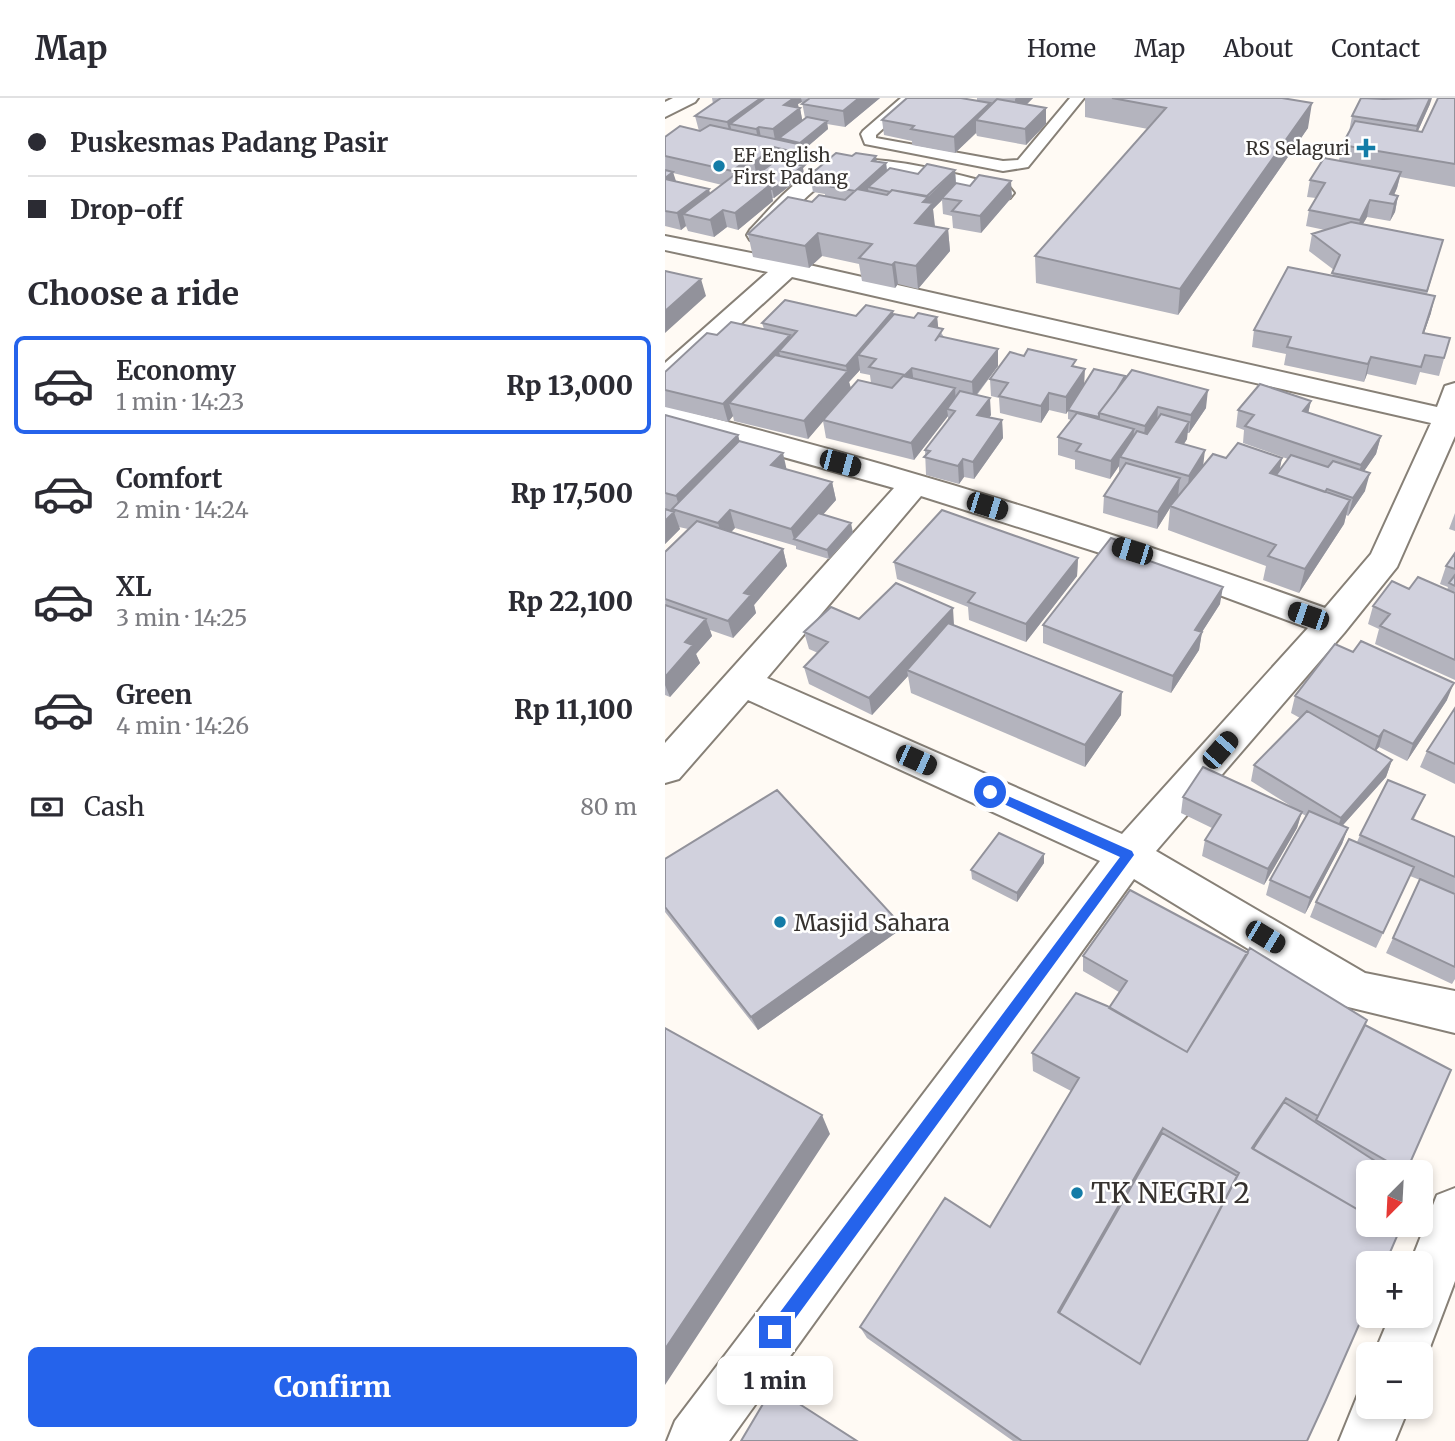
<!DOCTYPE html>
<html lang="en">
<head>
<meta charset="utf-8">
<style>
	body { margin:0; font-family:Merriweather,serif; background:#f7f7f7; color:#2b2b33; height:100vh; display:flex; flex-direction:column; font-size:26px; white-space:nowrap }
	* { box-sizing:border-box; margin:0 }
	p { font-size:23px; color:#7c7c81 }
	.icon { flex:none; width:38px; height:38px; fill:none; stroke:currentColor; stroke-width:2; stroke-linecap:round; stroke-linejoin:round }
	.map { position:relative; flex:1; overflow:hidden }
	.details { display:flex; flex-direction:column; background:#fff; width:665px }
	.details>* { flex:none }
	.top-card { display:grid; align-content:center; height:154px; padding:0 28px; background:#fff }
	.needle { width:46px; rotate:204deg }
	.tools { position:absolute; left:691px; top:1062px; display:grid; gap:14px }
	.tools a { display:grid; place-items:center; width:77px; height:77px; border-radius:10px; background:#fff; box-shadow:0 4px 10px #0003; font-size:35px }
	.end { position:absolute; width:32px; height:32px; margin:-16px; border:9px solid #2563eb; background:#fff; box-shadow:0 0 0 4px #fff }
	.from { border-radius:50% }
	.bubble { position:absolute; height:49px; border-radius:10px; background:#fff; box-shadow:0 4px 10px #0003; font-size:23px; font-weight:800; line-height:49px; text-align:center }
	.car { position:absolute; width:21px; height:42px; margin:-21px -10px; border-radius:9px; box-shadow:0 0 5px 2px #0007; background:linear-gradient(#222 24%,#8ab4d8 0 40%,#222 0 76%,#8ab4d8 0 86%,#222 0) }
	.top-card b { display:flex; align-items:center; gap:24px; height:66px; font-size:26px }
	.top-card b+b { border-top:2px solid #e1e1e2 }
	.top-card i { width:18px; height:18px; background:#2b2b33 }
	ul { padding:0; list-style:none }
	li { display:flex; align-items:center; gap:21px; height:98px; margin:0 14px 10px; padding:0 14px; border:4px solid transparent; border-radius:10px }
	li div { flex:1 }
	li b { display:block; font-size:26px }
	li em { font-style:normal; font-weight:800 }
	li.current { border-color:#2563eb }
	li>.icon { width:63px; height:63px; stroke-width:1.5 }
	h2 { padding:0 28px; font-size:32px; line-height:84px }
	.pay { display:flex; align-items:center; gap:18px; height:77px; padding:0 28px; font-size:26px }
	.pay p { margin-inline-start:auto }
	.button { display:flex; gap:14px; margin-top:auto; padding:14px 28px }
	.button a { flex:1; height:80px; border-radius:10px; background:#2563eb; color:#fff; font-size:28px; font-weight:800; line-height:80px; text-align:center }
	header { display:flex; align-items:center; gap:42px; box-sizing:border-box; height:98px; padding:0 35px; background:#fff; border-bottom:2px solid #e1e1e2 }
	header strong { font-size:33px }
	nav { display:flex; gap:38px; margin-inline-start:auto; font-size:24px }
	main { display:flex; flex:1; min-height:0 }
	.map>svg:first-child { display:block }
</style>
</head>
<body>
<header>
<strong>Map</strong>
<nav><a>Home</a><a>Map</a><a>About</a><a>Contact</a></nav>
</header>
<main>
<section class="details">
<div class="top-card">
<b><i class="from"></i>Puskesmas Padang Pasir</b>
<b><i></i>Drop-off</b>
</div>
<h2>Choose a ride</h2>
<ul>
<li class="current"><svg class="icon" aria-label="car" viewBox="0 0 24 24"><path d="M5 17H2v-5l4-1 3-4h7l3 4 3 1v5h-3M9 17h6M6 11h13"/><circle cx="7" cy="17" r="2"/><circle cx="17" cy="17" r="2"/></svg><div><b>Economy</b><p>1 min · 14:23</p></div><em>Rp 13,000</em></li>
<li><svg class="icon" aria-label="car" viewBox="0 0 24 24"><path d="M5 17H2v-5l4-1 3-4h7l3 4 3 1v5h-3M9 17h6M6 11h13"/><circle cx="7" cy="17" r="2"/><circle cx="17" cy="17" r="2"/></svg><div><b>Comfort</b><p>2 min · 14:24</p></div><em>Rp 17,500</em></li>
<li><svg class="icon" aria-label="car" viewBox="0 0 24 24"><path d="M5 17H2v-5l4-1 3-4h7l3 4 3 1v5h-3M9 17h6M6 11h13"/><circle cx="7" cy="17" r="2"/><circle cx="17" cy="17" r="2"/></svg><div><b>XL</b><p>3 min · 14:25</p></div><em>Rp 22,100</em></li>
<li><svg class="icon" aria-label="car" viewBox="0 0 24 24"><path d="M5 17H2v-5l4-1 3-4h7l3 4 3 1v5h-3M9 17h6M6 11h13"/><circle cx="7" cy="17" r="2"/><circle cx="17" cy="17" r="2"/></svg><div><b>Green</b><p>4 min · 14:26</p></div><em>Rp 11,100</em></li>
</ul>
<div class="pay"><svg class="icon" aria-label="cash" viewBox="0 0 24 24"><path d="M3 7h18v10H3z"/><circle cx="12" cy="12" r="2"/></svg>Cash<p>80 m</p></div>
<div class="button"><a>Confirm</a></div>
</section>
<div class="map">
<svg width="790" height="1343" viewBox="0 0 790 1343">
	<rect width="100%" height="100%" fill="#fffaf4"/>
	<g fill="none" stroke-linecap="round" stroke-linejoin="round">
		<defs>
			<path id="service" d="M236,0H252L211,37V40L338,63L353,62L405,0H419L363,69L338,73L200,46L196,36L198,33Z"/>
			<path id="minor" d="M8,0H33L30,4L0,19V4Z
				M191,61C244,62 294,77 345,90L349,95L345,100L337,102C292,91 201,56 159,85C137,99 120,123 103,142L94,144L85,142L82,137L85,132C121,94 137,69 191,61Z
				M0,138L122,162L772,309L780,288L790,285V338L732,469L679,535L491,753L700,875L790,893V935L675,907L469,781L64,1343H2L10,1323L435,763L83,602L14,681L0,685V645L229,390L0,326V308C224,364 444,432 660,510L706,456L766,325L127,179L10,286L0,288V265L103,174L0,152ZM256,398L479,469L643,530L457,736L102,580Z
				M790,1090V1183L756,1273V1256H709L725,1218H756V1166H745L772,1097Z
				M704,1286V1309H744L730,1343H674L696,1289Z"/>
		</defs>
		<use href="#service" stroke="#878077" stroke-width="4"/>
		<use href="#minor" stroke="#878077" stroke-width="4"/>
		<use href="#service" fill="#fff" fill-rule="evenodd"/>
		<use href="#minor" fill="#fff" fill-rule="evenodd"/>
	</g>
	<path fill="#b4b4be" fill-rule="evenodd" d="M47,0H215L180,29L162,26L163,31L142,49L144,64L138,70L139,77L109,100H107L108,103L73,132L62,129L49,139L23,133L21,128L16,132L0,128V39L34,33L30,18L48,6ZM137,4L140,20L137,22L135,10H133V6ZM8,75L57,87L45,96L10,83Z
		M312,0H368L362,6L381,26L361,47L312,38L311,35L290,55L247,47V43L219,37L217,22L312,3Z
		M420,0H617L643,30L513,217L371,185L370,158L483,31L420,19Z
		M790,0V89L735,79L732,90L729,97L733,98L730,114L725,123L702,119L698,126L778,142L762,196L766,215L759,235L785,240L774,278L755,274L751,287L702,276L699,284L619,267L621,256L587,249L589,232L667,178L669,172L644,153L647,136L660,132L641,128L644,112L651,100L642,99L645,82L674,62L677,47L684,34L687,18L765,6L753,33L757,34Z
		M212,64L221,65L222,73L253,76L290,72L291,85L347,99L316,135L288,130L287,118L278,116L277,102L268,111L269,128L283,131L285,153L253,191L233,186L230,190L197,183L194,166L157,158L144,170L88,159L83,136L160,98V96L148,94L145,77Z
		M229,216L249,220L272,219L273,230L279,239L333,251V268L312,297L326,317L324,319L337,322L338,340L309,381L299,379L294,386L261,377L260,352L283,322V318L249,362L161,340L158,323L143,341L69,323L68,318L63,324L0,309V274L99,231L97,225L191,218ZM195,272V275L205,277L206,285L186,290L184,284Z
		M411,269L419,287L460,278V281L541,310L524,335H522V341L519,346L538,368L561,360H617L614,372L623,361L578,345L579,332L571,329L573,312L646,303L643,315L716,338L711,356L699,373L700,393L683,418L681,417L679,426L634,495L598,482L601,468L503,432L505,410L492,431L438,415L439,398L454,376V368L445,381L410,371V362L393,357V339L406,322L403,321V313L401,316L384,312L376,325L335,315L334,300L326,298L325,281Z
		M0,317L73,337L74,343L121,371L167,384L171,402L158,416L188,435L164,461L131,451V448L70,430L66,434L118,451L122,468L89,507L91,515L68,540L45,532L47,538L31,556L35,565L5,599L0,597V454L23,431L14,429L15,431L0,446Z
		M790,415V433L784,431Z
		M484,454L483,462L555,506L537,534L534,552L506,595L378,545V527Z
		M790,455V582L710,546L714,531L703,526L708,508L744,491L782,492L783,489L775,486L781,468Z
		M413,460L412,478L361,544L304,522L303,509L232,481L229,464Z
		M194,521L289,527L456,617L420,669L246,595L243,578L207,617L144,586L139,569L153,555L144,551L139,534Z
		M630,598L782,602L742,663L714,649L710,653L727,662L721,679L678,727L683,730L677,746L640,816L601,797L605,782L641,718L636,715L632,730L599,787L537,758L540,742L547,730L516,715L518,699L629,710L586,683L589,667L635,620L626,615Z
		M790,610V686L755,669L762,653Z
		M760,697L749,721L790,739V881L787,886L721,855L755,782L745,778L711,850L645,819L651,804L692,744L695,737Z
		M0,761L228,818L232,834L93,932L0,814Z
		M379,765L352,804L307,781L306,772Z
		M418,858L700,927L741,1074H704L642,1343H348L202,1240L195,1229L325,1129L406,993L368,973L367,955L444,910L454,894L418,873Z"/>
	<path fill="#92929b" d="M96,0H110L65,26L68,39L66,40L62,24Z
		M129,0H136L137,4L133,6L134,11L135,10L138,26L114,40L115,44L111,47L108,31L119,7Z
		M194,0H215L180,29L178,13Z
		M351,0H368L351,17L350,1Z
		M765,0H767L765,6L748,44L752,28Z
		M325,5L326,21L311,22V35L290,55L289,39Z
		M647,5L643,30L513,217L515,191Z
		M381,10V26L361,47L360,31Z
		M162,23L163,31L142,49L144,64L138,70L139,77L109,100L107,91L136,69L133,55L136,53L135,45Z
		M94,29L97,45L94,47L91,31Z
		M109,49L112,65L92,80L89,64Z
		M211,58L213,72L221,65L223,82L203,89L204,98L190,93L207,63Z
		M82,62L86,78L71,90L67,73Z
		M290,72L291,88L277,100V102L268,111L270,128L252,147L250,125L258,104Z
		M8,74L11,83L0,90V80Z
		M736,74L732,90L725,106V96Z
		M346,83L347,99L316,135L315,118Z
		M105,87L108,103L73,132L70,115Z
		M44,91L48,107L18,116L21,128L16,132L12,115Z
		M733,98L730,114L725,123L729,106Z
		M705,102L702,119L691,138L695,122Z
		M58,112L62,129L49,139L45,122Z
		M283,131L285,153L253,191L251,168Z
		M153,135L157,158L144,170L140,148Z
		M230,164L233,186L230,190L227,167Z
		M36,181L41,198L0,235V213Z
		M770,198L766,215L753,252L758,235Z
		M228,213L230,230L193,257L195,272L184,284L186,291L143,341L139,323L182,274L181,268Z
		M272,219L274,236L264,228Z
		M125,237L129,255L114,253L117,267L64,305L68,318L63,324L58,306Z
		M333,251V268L308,301L307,284Z
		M706,259L702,276L699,284L703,266Z
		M247,270L249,287L240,277Z
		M420,271L419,289L401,316V299Z
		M290,290L291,307L282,311L283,318L249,362L246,345Z
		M543,292L541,310L524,335L526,317Z
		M384,295V312L376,325V308Z
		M325,300L326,317L314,334L312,317Z
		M646,303L642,320L638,313Z
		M493,309L492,326L478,345L480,328Z
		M337,322L338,340L309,381L308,364Z
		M524,324L522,341L509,361L511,344Z
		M469,331L468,348L455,359L454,368L445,381L446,363Z
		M73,337L79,360L16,414L11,398Z
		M716,338L711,356L691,385L696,367Z
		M540,352L538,369L522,396L524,378Z
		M118,355L122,373L106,367Z
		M617,360L613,380L605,375Z
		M298,361L299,379L294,386L293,368Z
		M705,375L700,393L683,418L688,400Z
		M515,380L513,398L505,408V410L492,431L493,414Z
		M167,384L171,402L135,443L129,441L131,448L126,431Z
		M685,402L679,426L634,495L640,471Z
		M65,412L70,430L58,442L53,425Z
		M9,414L15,431L0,446V423Z
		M186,425L188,435L164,461L162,452Z
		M118,451L122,468L89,507L91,515L68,540L63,523L79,495Z
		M413,460L412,478L361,544V526Z
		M558,489L555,506L537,534L534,552L506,595L508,578L530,532Z
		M288,510L289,527L242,572L243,578L207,617L204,600Z
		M41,521L47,538L31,556L35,565L5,599L0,587V579L20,544Z
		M789,585L782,602L742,663L748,646Z
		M457,594L456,617L420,669V647Z
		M719,632L714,649L708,656L714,639Z
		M727,662L721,679L670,736L676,720Z
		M637,714L632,730L599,787L603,771Z
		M683,730L677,746L640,816L645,800Z
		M379,756V765L352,804V795Z
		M228,818L232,834L93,932L86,919Z
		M157,1017L165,1036L0,1287V1251Z
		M498,1030L494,1047L393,1217V1214Z"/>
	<path fill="#d1d1dd" stroke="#92929b" stroke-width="2" fill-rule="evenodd" d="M56,0H96L62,24L30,18Z
		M100,0H129L119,7L135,10L108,31L94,29L91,31L65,26Z
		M145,0H194L178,13L137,6Z
		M242,0H296L325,5L289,39L246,31L249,28L217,22Z
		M447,0H617L647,5L515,191L370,158L501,10Z
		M696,0L718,1L765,0L752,28L687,18Z
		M773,0H790V66L677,47L690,23L757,34Z
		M332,1L381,10L360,31L311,22Z
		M142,19L162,23L135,45L114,40Z
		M45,27L142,48L133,55L109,49L89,64L82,62L67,73L0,58V39L15,28L35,33Z
		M171,55L187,58L191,55L211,58L207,63L221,65L190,93L158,87L164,81L145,77Z
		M659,60L736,74L725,96L733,98L729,106L705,102L695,122L644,112L660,85L645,82Z
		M112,62L138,68L107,91H106L105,87L75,80L85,73L94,75Z
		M262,66L290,72L262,98L227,92L225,94L203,89L225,70L253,76Z
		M0,72L8,74L0,80Z
		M314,77L346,83L315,118L287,113L296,103L277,100L291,85L305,88Z
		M68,78L105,87L70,115L58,112L45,122L18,116Z
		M0,81L44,91L12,115L0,113Z
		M192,91L222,97L227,92L263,99L258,104L268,105L250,125L283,131L251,168L230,164L227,167L194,160L207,146L153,135L140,148L83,136L123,99L147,104L154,97L180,102Z
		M686,124L778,142L762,193L667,175L675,157L647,136Z
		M623,169L770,198L758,235L785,240L779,260L760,257L756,269L706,259L703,266L622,249L626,239L589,232Z
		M0,173L36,181L0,213Z
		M120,202L191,218L201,207L228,213L181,268L114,253L132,233L97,225Z
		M253,215L272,219L264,228L278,231L270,243L274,238L333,251L307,284L247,270L240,277L204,269L211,261L193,257L229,216L249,220Z
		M66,224L125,237L58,306L0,292V274L42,235L52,237Z
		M363,251L411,262L407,268L420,271L401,299L384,295L376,308L334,298L343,285L325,281L345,254L359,258Z
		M110,257L183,273L139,323L64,305Z
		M429,271L460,278L451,293L434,315V319L403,312Z
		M467,272L543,292L526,317L493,309L480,328L434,315Z
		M238,278L290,290L246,345L158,322L193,282L227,290Z
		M595,286L646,303L638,313L716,338L696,367L580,328L589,317L573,312Z
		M295,293L325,300L312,317L337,322L308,364L298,361L293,368L259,359L265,353L260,352L290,313L282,311Z
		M412,315L469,331L446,363L411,353L416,346L393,339Z
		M496,316L524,324L511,344L540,352L524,378L455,359L472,333L482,336Z
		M0,317L73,337L11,398L0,395Z
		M74,343L118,355L106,367L167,384L126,431L65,412L53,425L7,411Z
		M573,345L617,360L605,375L685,402L640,471L603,458L611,447L505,408L548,356L561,360Z
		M626,357L663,369L668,363L705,375L688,400L662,391L660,394L611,377Z
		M461,365L515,380L493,414L439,398Z
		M0,411L9,414L0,423Z
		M277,412L413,460L361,526L303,504L310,495L229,464Z
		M153,415L186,425L162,452L129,441Z
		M32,423L118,451L79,495L86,497L63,523L0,501V454Z
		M446,440L484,454L479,461L558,489L530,532L537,534L508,578L378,527Z
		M790,455V471L781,468Z
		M790,477V488L784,485Z
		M753,479L790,495V562L715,528L725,516L708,508L727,483L744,491Z
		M231,485L288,510L204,600L139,569L163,544L139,534L166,509L194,521Z
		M0,507L41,521L20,544L28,547L0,579Z
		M283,525L457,594L420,647L242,572Z
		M696,543L789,585L748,646L719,632L714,639L630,598L670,546L688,554Z
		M790,610V666L762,653Z
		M642,613L727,662L676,720L589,667Z
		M538,669L637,714L603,771L540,742L556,717L518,699Z
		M723,682L760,697L747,721L790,739V779L695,737Z
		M112,692L228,818L86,919L0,809V761Z
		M644,713L683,730L645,800L605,782Z
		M334,735L379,756L352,795L306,772Z
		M684,741L749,769L718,835L651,804Z
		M755,781L790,796V869L728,840Z
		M465,792L583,855L522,954L444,910L462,883L418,858Z
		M585,850L702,922L653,1018L621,1000L587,1050L704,1118V1127H718L733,1136L720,1166H704V1204L660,1304L642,1343H357L195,1229L280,1100L325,1129L414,980L367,955L411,895L442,908L522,954ZM498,1030L574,1075L475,1266L393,1214Z
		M700,927L786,972L741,1074L651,1022Z
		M0,930L157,1017L0,1251Z
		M619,1004L727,1074H704V1118L588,1051Z
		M497,1035L572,1078L475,1266L394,1215Z
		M718,1127H736L732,1135Z
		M108,1289L192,1343H76Z"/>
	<path fill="#2563eb" d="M325,690L467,753L469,757L116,1240L110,1242L104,1240L102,1234L104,1229L455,759L321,698L319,694Z"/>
	<g fill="#147ca7" stroke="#fff" stroke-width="2.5">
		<path d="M697.5 39.5h7v7h7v7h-7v7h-7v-7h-7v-7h7z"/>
		<circle cx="54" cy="68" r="7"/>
		<circle cx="115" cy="824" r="7"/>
		<circle cx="412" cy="1095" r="7"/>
	</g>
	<g text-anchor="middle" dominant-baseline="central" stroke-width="5" stroke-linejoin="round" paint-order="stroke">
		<g font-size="19" fill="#36322f" stroke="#fff" text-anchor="end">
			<text x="685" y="50">RS Selaguri</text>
			<text x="68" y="57" text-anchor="start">EF English<tspan x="68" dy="22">First Padang</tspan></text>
		</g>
		<g font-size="23" fill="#36322f" stroke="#fff" text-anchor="start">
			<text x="129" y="824">Masjid Sahara</text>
		</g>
		<g font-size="28" fill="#36322f" stroke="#fff" text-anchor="start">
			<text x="426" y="1095">TK NEGRI 2</text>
		</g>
	</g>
</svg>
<div class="tools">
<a><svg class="needle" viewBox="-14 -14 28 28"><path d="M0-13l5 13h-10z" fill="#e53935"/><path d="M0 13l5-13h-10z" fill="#7c7c81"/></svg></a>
<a>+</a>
<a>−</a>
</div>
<i class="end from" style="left:325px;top:694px"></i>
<i class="end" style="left:110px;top:1234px"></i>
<div class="bubble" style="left:52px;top:1258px;width:116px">1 min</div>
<i class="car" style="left:175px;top:365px;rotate:105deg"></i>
<i class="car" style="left:322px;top:408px;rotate:107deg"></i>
<i class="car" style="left:467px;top:453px;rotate:287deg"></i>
<i class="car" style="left:643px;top:518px;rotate:289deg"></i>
<i class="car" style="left:555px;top:652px;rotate:41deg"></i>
<i class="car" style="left:251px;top:662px;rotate:114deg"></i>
<i class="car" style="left:600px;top:839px;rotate:121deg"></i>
</div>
</main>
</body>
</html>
